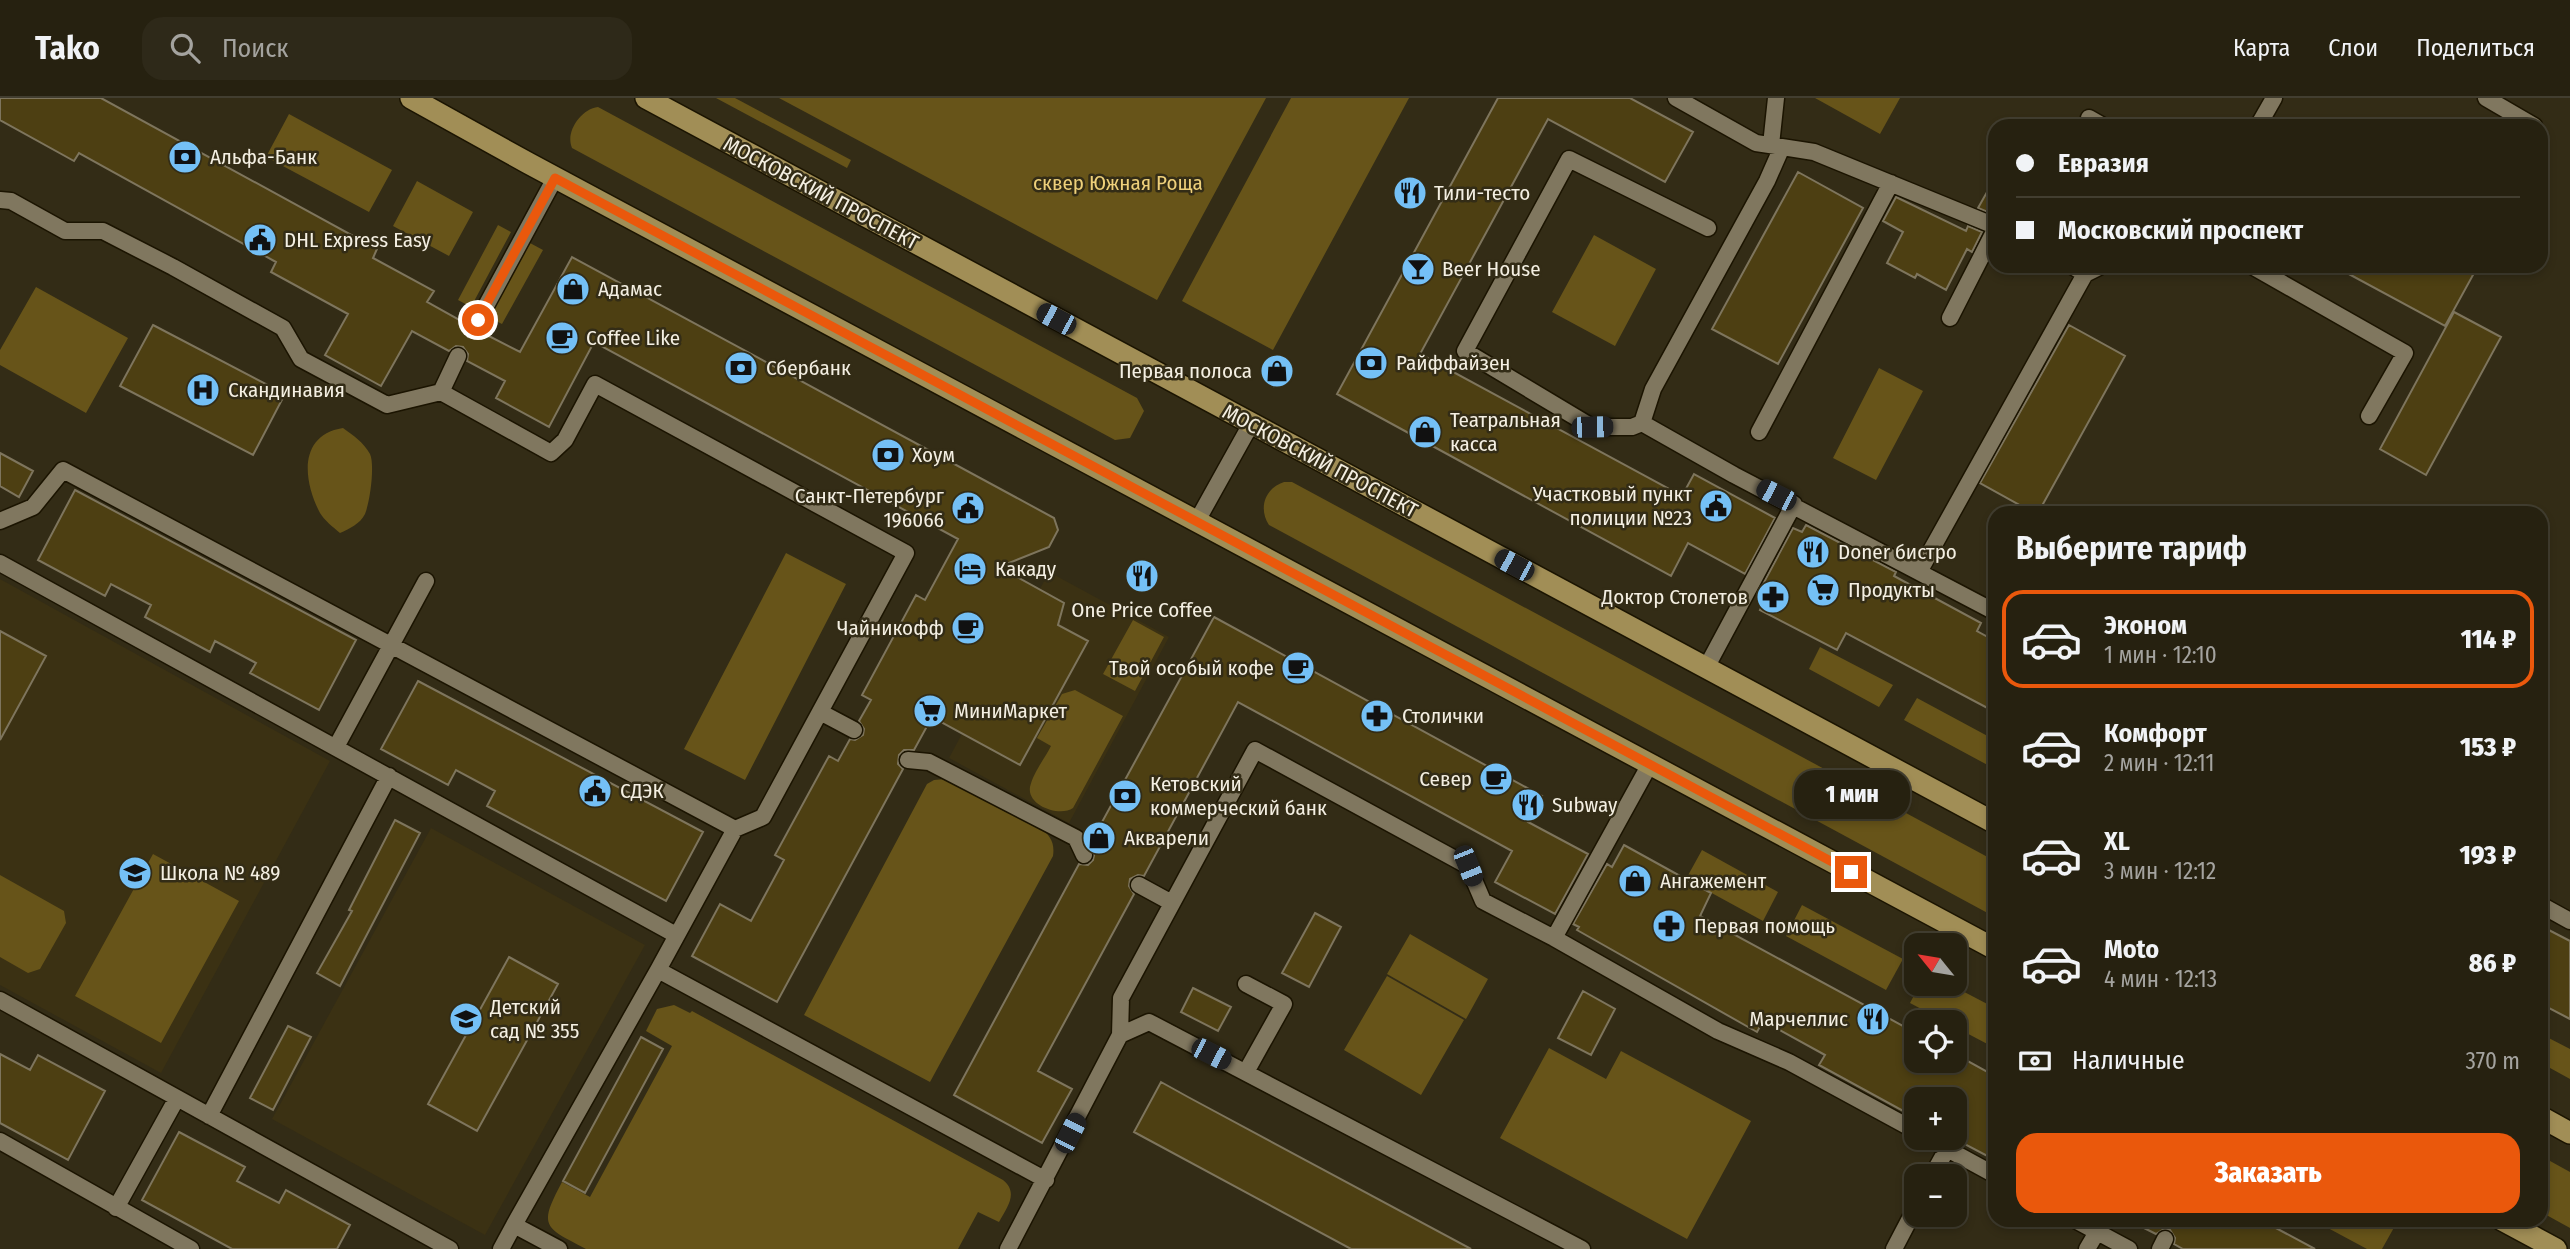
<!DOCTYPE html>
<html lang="ru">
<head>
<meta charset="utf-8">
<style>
	body { margin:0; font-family:"Fira Sans Condensed",sans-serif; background:#2e2919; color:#f1f3f6; height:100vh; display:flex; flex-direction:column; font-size:26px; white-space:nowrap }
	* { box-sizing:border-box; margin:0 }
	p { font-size:23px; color:#a4a39f }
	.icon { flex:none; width:38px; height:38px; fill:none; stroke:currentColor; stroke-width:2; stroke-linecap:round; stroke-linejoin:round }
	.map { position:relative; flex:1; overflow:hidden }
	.drawer { position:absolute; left:1988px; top:408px; width:560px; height:721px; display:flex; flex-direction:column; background:#262110; border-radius:21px; box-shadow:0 4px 10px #0003,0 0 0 2px #423e30 }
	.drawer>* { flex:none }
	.hud { position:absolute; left:1988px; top:21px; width:560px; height:154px; border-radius:21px; box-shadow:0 4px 10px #0003,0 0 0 2px #423e30; display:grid; align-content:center; height:154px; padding:0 28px; background:#262110 }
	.needle { width:46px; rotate:300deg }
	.controls { position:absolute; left:1904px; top:835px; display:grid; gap:14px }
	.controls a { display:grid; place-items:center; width:63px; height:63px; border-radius:14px; background:#262110; box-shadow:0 4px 10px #0003,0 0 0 2px #423e30; font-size:35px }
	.end { position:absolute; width:32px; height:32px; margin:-16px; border:9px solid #ea580c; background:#fff; box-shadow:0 0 0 4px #fff }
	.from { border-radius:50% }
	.bubble { position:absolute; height:49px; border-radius:21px; background:#262110; box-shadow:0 4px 10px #0003,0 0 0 2px #423e30; font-size:23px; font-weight:800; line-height:49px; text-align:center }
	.car { position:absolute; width:21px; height:42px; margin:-21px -10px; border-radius:9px; box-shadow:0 0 5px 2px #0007; background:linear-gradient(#222 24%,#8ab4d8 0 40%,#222 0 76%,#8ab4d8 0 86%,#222 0) }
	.hud b { display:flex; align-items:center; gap:24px; height:66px; font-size:26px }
	.hud b+b { border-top:2px solid #423e30 }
	.hud i { width:18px; height:18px; background:#f1f3f6 }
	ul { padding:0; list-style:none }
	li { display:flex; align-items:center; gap:21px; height:98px; margin:0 14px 10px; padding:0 14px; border:4px solid transparent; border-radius:21px }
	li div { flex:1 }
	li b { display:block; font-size:26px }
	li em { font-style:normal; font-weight:800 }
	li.current { border-color:#ea580c }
	li>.icon { width:63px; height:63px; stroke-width:1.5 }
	h2 { padding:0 28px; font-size:32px; line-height:84px }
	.pay { display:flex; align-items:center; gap:18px; height:77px; padding:0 28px; font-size:26px }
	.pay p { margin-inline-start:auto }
	.cta { display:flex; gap:14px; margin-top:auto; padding:14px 28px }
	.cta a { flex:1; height:80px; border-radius:21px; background:#ea580c; color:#fff; font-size:28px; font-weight:800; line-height:80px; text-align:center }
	header { display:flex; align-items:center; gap:42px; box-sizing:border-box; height:98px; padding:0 35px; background:#262110; border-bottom:2px solid #423e30 }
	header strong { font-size:33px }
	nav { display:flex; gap:38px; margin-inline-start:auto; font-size:24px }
	.search { width:490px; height:63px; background:#2e2919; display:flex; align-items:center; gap:18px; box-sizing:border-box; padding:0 24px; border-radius:21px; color:#a4a39f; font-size:26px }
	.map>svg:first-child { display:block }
</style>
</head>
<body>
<header>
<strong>Tako</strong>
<div class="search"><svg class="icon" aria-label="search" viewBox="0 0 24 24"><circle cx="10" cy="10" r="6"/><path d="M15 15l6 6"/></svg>Поиск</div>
<nav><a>Карта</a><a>Слои</a><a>Поделиться</a></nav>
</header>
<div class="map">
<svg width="2570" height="1151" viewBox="0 0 2570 1151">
	<rect width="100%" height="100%" fill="#332c16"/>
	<path fill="#3b3113" d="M1049,474L1169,539L1069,725L949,660Z
		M0,481L330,663L161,975L0,887Z
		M431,730L645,847L485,1137L272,1021Z"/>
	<path fill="#675419" d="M716,0H735L851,62L847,70Z
		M779,0H1266L1157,202Z
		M1291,0H1409L1273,252L1182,203Z
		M1815,0H1900L1880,36Z
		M598,9L1137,300L1144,313L1130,340L1115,342L572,50C565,34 581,11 598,9Z
		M289,16L392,72L369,114L266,59Z
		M417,83L473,114L449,158L393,128Z
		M498,127L511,134L471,209L458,202Z
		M1594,137L1656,171L1615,248L1552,214Z
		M530,145L543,152L502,226L488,219Z
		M36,189L128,240L86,315L0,267V252Z
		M1879,270L1923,293L1876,382L1833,360Z
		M343,330C354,338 363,344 370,356C375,367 370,404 365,416C360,426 349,431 340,435C333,429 324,422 320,415C303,383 298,337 343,330Z
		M1284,384H1292L1995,763V819L1269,427C1258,410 1265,390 1284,384Z
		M786,455L846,486L745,682L684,651Z
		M1133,522L1164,539L1135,593L1103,576Z
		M1820,549L1893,587L1879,609L1809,571Z
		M1075,592L1123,618L1073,710C1060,719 1027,708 1030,689C1033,675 1045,660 1051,648L1037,640L1062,596Z
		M1917,600L1995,642V671L1904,622Z
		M945,681L1040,729C1050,738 1055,744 1053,758L930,984L804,917L927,686L934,682Z
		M1702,752L1778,794L1763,823L1686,781Z
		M153,756L239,803L161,945L75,898Z
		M0,777L64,813L66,825L40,871L28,875L0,859Z
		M1802,807L1903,861L1886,892L1786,838Z
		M1410,836L1488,881L1466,921L1387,876Z
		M1387,878L1464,922L1421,997L1344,952Z
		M1920,886H1949L1995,910V950L1955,929V924H1946L1910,905Z
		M674,907L690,915L692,913L1003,1082C1019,1095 1007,1109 999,1124L978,1114L958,1151H586C544,1129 538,1129 562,1084L590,1099L672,948L646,933L657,911Z
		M2541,936L2570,951V981L2541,965Z
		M1549,950L1606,981L1621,953L1751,1023L1687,1141L1500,1040Z
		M2541,1058L2570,1074V1130L2541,1114Z
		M2313,1122H2388L2396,1126L2382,1151H2367Z"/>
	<path fill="#4d3f12" stroke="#7e755d" stroke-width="2" d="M0,0H101L377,151L373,160L434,193L427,204L465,225L464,231L468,239L475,240L483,235L520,254L572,159L1054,420L1058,432L1049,449L999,469L1064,505L1058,527L1088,543L1020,667L932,619L914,652H904L899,657L898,666L903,671L777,904L692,858L720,806L751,823L784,762L775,757L829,658L838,663L850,641L855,642L863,637L864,631L859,623L871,602L862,597L916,497L925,502L958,441L594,244L549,329L496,300L505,283L467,263L468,256L463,249L456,248L449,253L412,233L381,288L325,257L348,216L271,174L276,164L79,55L74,63L0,22Z
		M1498,0H1630L1693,34L1665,84L1548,21L1420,256L1682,398L1694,376L1775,420L1745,476L1688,445L1671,478L1337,296Z
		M1798,74L1863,110L1778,266L1712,231Z
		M1995,80V117L1978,110Z
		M1896,99L1966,133L1968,128L1982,134L1972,154L1967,151L1946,192L1917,176L1915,180L1887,165L1903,134L1883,123Z
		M2334,168H2456L2473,177L2445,228Z
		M2454,214L2501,239L2426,377L2380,351Z
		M153,227L285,296L253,357L120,288Z
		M2069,227L2125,258L2038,415H2034L1980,385Z
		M0,355L33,373L19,399L0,388Z
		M75,392L356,542L319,612L250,575L256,565L215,543L210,554L145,519L151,507L111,486L105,498L38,462Z
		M1806,427L1896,474L1894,478L1981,525L1977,533L1995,543V614L1846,535L1837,552L1760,512L1771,490L1763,486L1793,430L1802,434Z
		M1214,519L1542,698L1528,724L1588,756L1555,816L1495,784L1512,753L1238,604L1144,778L1138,777L1130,781L1129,788L1134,796L1038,973L1072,991L1042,1045L954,997L1079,766L1088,767L1093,762L1094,757L1090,746Z
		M0,533L46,558L0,642Z
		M418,583L703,734L666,803L487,708L495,693L456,672L448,687L381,651Z
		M395,722L420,735L340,888L317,875L352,813L349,812Z
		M1624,747L1711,795L1700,818L1916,935V962H1955V956L1995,978V1062L1953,1040L1955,1001H1916V1020L1819,967L1825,957L1763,923L1757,934L1577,832L1579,829L1573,826L1607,766L1612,769Z
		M1315,815L1341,829L1309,889L1282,875Z
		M2541,828L2570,843V921L2541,906Z
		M509,859L558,886L477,1033L428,1006Z
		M1193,890L1231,909L1218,933L1181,914Z
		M1583,893L1615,911L1591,957L1558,940Z
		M288,928L311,939L273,1012L250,1000Z
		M641,939L663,951L585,1095L563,1083Z
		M0,956L30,972L38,957L105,993L68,1062L0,1025Z
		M1161,984L1188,999L1471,1151H1351L1134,1034Z
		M179,1034L245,1069L237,1083L279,1105L286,1092L350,1127L337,1151H232L142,1102Z
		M2128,1122H2261L2315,1151H2183L2174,1146L2175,1140L2170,1132L2164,1131L2156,1136Z"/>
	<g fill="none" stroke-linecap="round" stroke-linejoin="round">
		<defs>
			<path id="service" d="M1676,0L1756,45L1814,54L1995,128
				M2486,0L2534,28
				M2089,20L2103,28
				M2258,28L2274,0
				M1771,47L1776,0
				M0,102L11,103L65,133H103L173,169L283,230L301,261L387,307L441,294L458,258
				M1708,130L1569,61L1465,253L1592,329H1632L1642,325L1734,377L1995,514
				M2252,168L2405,255L2369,318
				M2085,176L2101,168
				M1950,220L1995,132
				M474,230L555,80
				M441,294L551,355L565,342L595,286L906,455L763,719L735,731L658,872L514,1127
				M1642,325L1653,291L1767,83L1782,49
				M1759,334L1891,85
				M0,423L33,409L63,372L735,731
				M1197,423L1251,326
				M0,465L676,837
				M1919,474L2085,176L2072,168
				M1706,570L1794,406
				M820,614L854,632
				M336,649L426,483
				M908,662L929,664L1076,740L1084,757
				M1139,787L1172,805
				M2541,807L2570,823
				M1554,840L1650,666
				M658,872L1046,1082
				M1246,886L1284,906L1246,974
				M0,902L450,1151
				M1120,937L1149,924L1582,1151
				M209,1018L389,678
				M1927,1040L1995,1077
				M0,1043L191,1151
				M1932,1078L1947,1051
				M116,1110L177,1000
				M2075,1122L2129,1151
				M501,1151L514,1127L559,1151
				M1008,1151L1120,937L1121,900L1255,652L1468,768L1483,803L1554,840L1718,933L1789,964L1916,1033
				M1894,1151L1916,1109
				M2087,1151L2097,1134
				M2160,1151L2165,1141"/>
			<path id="primary" d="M411,0L528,65L1995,851
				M646,0L1995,725
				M2541,1019L2570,1035
				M2502,1122L2556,1151"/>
		</defs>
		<use href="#service" stroke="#1b1401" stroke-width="19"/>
		<use href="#primary" stroke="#1b1401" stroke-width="24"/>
		<use href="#service" stroke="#80775f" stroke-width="16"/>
		<use href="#primary" stroke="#a18e56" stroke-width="21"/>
	</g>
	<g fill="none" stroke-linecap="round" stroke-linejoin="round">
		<path stroke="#ea580c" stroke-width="9" d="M478,222L555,80L1851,774"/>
	</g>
	<defs>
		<symbol id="bank-disc" viewBox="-11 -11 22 22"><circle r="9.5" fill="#74c0f6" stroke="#332c16"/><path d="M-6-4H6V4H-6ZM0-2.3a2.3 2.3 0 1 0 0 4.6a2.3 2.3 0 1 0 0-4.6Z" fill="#111"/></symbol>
		<symbol id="restaurant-disc" viewBox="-11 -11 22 22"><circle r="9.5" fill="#74c0f6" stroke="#332c16"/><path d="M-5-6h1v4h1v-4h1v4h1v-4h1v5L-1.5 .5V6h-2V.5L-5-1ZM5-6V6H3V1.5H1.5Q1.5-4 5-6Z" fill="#111"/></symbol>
		<symbol id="civic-disc" viewBox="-11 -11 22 22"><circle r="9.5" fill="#74c0f6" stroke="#332c16"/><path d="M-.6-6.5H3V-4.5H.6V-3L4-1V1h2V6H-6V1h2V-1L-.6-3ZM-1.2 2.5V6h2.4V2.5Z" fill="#111"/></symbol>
		<symbol id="bar-disc" viewBox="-11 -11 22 22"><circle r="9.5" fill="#74c0f6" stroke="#332c16"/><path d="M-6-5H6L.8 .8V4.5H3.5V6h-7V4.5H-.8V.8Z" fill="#111"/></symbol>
		<symbol id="shop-disc" viewBox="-11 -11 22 22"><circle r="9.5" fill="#74c0f6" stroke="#332c16"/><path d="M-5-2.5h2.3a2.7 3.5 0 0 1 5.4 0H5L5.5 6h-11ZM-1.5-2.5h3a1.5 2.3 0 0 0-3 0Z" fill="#111"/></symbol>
		<symbol id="cafe-disc" viewBox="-11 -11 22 22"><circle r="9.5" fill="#74c0f6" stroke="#332c16"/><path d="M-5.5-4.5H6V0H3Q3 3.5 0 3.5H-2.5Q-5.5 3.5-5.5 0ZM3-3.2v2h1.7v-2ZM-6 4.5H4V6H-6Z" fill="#111"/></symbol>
		<symbol id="hospital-disc" viewBox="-11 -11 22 22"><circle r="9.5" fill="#74c0f6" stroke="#332c16"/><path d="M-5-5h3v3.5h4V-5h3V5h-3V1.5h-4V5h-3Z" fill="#111"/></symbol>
		<symbol id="hotel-disc" viewBox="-11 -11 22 22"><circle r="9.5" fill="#74c0f6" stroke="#332c16"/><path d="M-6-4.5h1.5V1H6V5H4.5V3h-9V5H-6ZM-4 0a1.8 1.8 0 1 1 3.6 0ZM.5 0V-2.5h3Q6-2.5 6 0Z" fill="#111"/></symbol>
		<symbol id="supermarket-disc" viewBox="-11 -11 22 22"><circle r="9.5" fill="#74c0f6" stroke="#332c16"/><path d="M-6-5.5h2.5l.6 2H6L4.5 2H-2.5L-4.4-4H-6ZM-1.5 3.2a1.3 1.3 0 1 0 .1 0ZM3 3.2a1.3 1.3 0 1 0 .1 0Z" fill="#111"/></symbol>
		<symbol id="pharmacy-disc" viewBox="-11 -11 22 22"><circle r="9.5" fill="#74c0f6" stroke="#332c16"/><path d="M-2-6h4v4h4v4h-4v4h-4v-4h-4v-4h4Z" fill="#111"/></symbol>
		<symbol id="school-disc" viewBox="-11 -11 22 22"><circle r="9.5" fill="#74c0f6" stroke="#332c16"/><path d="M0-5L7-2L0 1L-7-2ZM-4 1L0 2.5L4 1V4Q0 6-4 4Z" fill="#111"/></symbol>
	</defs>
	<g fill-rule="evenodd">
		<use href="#bank-disc" x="166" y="40" width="38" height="38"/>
		<use href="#restaurant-disc" x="1391" y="76" width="38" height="38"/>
		<use href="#civic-disc" x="241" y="123" width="38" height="38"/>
		<use href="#bar-disc" x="1399" y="152" width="38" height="38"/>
		<use href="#shop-disc" x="554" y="172" width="38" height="38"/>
		<use href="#cafe-disc" x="543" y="221" width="38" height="38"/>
		<use href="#bank-disc" x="1352" y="246" width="38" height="38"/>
		<use href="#bank-disc" x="722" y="251" width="38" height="38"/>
		<use href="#shop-disc" x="1258" y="254" width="38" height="38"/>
		<use href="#hospital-disc" x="184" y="273" width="38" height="38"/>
		<use href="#shop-disc" x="1406" y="315" width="38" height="38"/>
		<use href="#bank-disc" x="869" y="338" width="38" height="38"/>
		<use href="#civic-disc" x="1697" y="389" width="38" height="38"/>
		<use href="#civic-disc" x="949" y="391" width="38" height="38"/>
		<use href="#restaurant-disc" x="1794" y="435" width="38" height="38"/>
		<use href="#hotel-disc" x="951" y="452" width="38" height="38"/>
		<use href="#restaurant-disc" x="1123" y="459" width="38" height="38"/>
		<use href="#supermarket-disc" x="1804" y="473" width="38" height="38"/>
		<use href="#pharmacy-disc" x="1754" y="480" width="38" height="38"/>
		<use href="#cafe-disc" x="949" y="511" width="38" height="38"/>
		<use href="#cafe-disc" x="1279" y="551" width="38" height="38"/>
		<use href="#supermarket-disc" x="911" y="594" width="38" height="38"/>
		<use href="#pharmacy-disc" x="1358" y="599" width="38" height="38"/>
		<use href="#cafe-disc" x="1477" y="662" width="38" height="38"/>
		<use href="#civic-disc" x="576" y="674" width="38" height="38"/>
		<use href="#bank-disc" x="1106" y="679" width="38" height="38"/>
		<use href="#restaurant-disc" x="1509" y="688" width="38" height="38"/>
		<use href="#shop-disc" x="1080" y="721" width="38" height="38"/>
		<use href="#school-disc" x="116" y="756" width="38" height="38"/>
		<use href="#shop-disc" x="1616" y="764" width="38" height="38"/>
		<use href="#pharmacy-disc" x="1650" y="809" width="38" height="38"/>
		<use href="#school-disc" x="447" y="902" width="38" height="38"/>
		<use href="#restaurant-disc" x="1854" y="902" width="38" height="38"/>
	</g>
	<g text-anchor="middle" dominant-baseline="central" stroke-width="5" stroke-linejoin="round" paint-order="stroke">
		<g font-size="21" fill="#f4efe2" stroke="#332c16" text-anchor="start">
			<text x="210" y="59">Альфа-Банк</text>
			<text x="1434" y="95">Тили-тесто</text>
			<text x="284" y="142">DHL Express Easy</text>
			<text x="1442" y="171">Beer House</text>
			<text x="598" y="191">Адамас</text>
			<text x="586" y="240">Coffee Like</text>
			<text x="1396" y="265">Райффайзен</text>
			<text x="766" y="270">Сбербанк</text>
			<text x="1252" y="273" text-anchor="end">Первая полоса</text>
			<text x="228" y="292">Скандинавия</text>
			<text x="1450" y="322">Театральная<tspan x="1450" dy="24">касса</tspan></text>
			<text x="912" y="357">Хоум</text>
			<text x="1692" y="396" text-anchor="end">Участковый пункт<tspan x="1692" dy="24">полиции №23</tspan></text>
			<text x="944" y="398" text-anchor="end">Санкт-Петербург<tspan x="944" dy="24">196066</tspan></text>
			<text x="1838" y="454">Doner бистро</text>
			<text x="995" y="471">Какаду</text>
			<text x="1848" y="492">Продукты</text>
			<text x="1748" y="499" text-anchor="end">Доктор Столетов</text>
			<text x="1142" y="512" text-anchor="middle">One Price Coffee</text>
			<text x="944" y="530" text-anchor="end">Чайникофф</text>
			<text x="1274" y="570" text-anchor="end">Твой особый кофе</text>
			<text x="954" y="613">МиниМаркет</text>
			<text x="1402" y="618">Столички</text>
			<text x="1472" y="681" text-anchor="end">Север</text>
			<text x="1150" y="686">Кетовский<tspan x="1150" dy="24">коммерческий банк</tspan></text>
			<text x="620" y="693">СДЭК</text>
			<text x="1552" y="707">Subway</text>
			<text x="1124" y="740">Акварели</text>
			<text x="160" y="775">Школа № 489</text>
			<text x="1660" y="783">Ангажемент</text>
			<text x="1694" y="828">Первая помощь</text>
			<text x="490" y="909">Детский<tspan x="490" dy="24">сад № 355</tspan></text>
			<text x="1848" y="921" text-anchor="end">Марчеллис</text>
		</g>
		<g font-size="21" fill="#eed07a" stroke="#332c16">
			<text x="1118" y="85">сквер Южная Роща</text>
		</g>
		<g font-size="21" fill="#f4efe2" stroke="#332c16">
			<text transform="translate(821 95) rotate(28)">МОСКОВСКИЙ ПРОСПЕКТ</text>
			<text transform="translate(1320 363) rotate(28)">МОСКОВСКИЙ ПРОСПЕКТ</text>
		</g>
	</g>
</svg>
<div class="controls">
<a><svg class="needle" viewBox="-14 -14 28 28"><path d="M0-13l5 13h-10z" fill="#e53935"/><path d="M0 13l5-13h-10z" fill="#a4a39f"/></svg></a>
<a><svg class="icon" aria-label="locate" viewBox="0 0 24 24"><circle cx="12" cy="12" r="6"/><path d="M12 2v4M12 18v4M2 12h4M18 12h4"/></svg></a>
<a>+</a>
<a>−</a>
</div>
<i class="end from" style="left:478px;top:222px"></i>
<i class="end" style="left:1851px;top:774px"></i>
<div class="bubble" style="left:1794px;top:672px;width:116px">1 мин</div>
<i class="car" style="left:1056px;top:221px;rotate:298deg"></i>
<i class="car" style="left:1592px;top:329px;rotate:89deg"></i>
<i class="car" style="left:1776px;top:397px;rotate:297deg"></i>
<i class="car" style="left:1514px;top:467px;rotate:298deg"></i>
<i class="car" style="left:1468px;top:768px;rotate:158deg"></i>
<i class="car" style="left:1211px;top:956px;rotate:117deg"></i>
<i class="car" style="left:1070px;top:1035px;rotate:27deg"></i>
<div class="hud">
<b><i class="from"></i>Евразия</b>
<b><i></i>Московский проспект</b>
</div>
<section class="drawer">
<h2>Выберите тариф</h2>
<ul>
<li class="current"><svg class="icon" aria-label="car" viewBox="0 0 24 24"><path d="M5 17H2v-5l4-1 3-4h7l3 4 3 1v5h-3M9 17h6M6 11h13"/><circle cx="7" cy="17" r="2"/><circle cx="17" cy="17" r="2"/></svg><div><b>Эконом</b><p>1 мин · 12:10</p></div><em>114 ₽</em></li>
<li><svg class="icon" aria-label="car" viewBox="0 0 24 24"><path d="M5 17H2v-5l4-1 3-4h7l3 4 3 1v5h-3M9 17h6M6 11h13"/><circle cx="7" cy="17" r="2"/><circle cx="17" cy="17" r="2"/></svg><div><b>Комфорт</b><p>2 мин · 12:11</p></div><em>153 ₽</em></li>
<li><svg class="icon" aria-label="car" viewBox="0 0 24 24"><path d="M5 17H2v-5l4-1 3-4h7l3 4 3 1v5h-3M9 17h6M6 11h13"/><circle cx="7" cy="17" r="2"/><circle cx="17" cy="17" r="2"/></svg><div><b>XL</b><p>3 мин · 12:12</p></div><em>193 ₽</em></li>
<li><svg class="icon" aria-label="car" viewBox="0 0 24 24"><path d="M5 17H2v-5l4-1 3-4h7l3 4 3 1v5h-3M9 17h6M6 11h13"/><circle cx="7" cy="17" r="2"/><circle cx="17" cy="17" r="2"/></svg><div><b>Moto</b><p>4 мин · 12:13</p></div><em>86 ₽</em></li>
</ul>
<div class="pay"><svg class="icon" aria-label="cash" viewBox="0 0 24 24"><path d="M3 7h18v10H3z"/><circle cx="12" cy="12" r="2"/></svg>Наличные<p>370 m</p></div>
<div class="cta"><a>Заказать</a></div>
</section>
</div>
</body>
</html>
